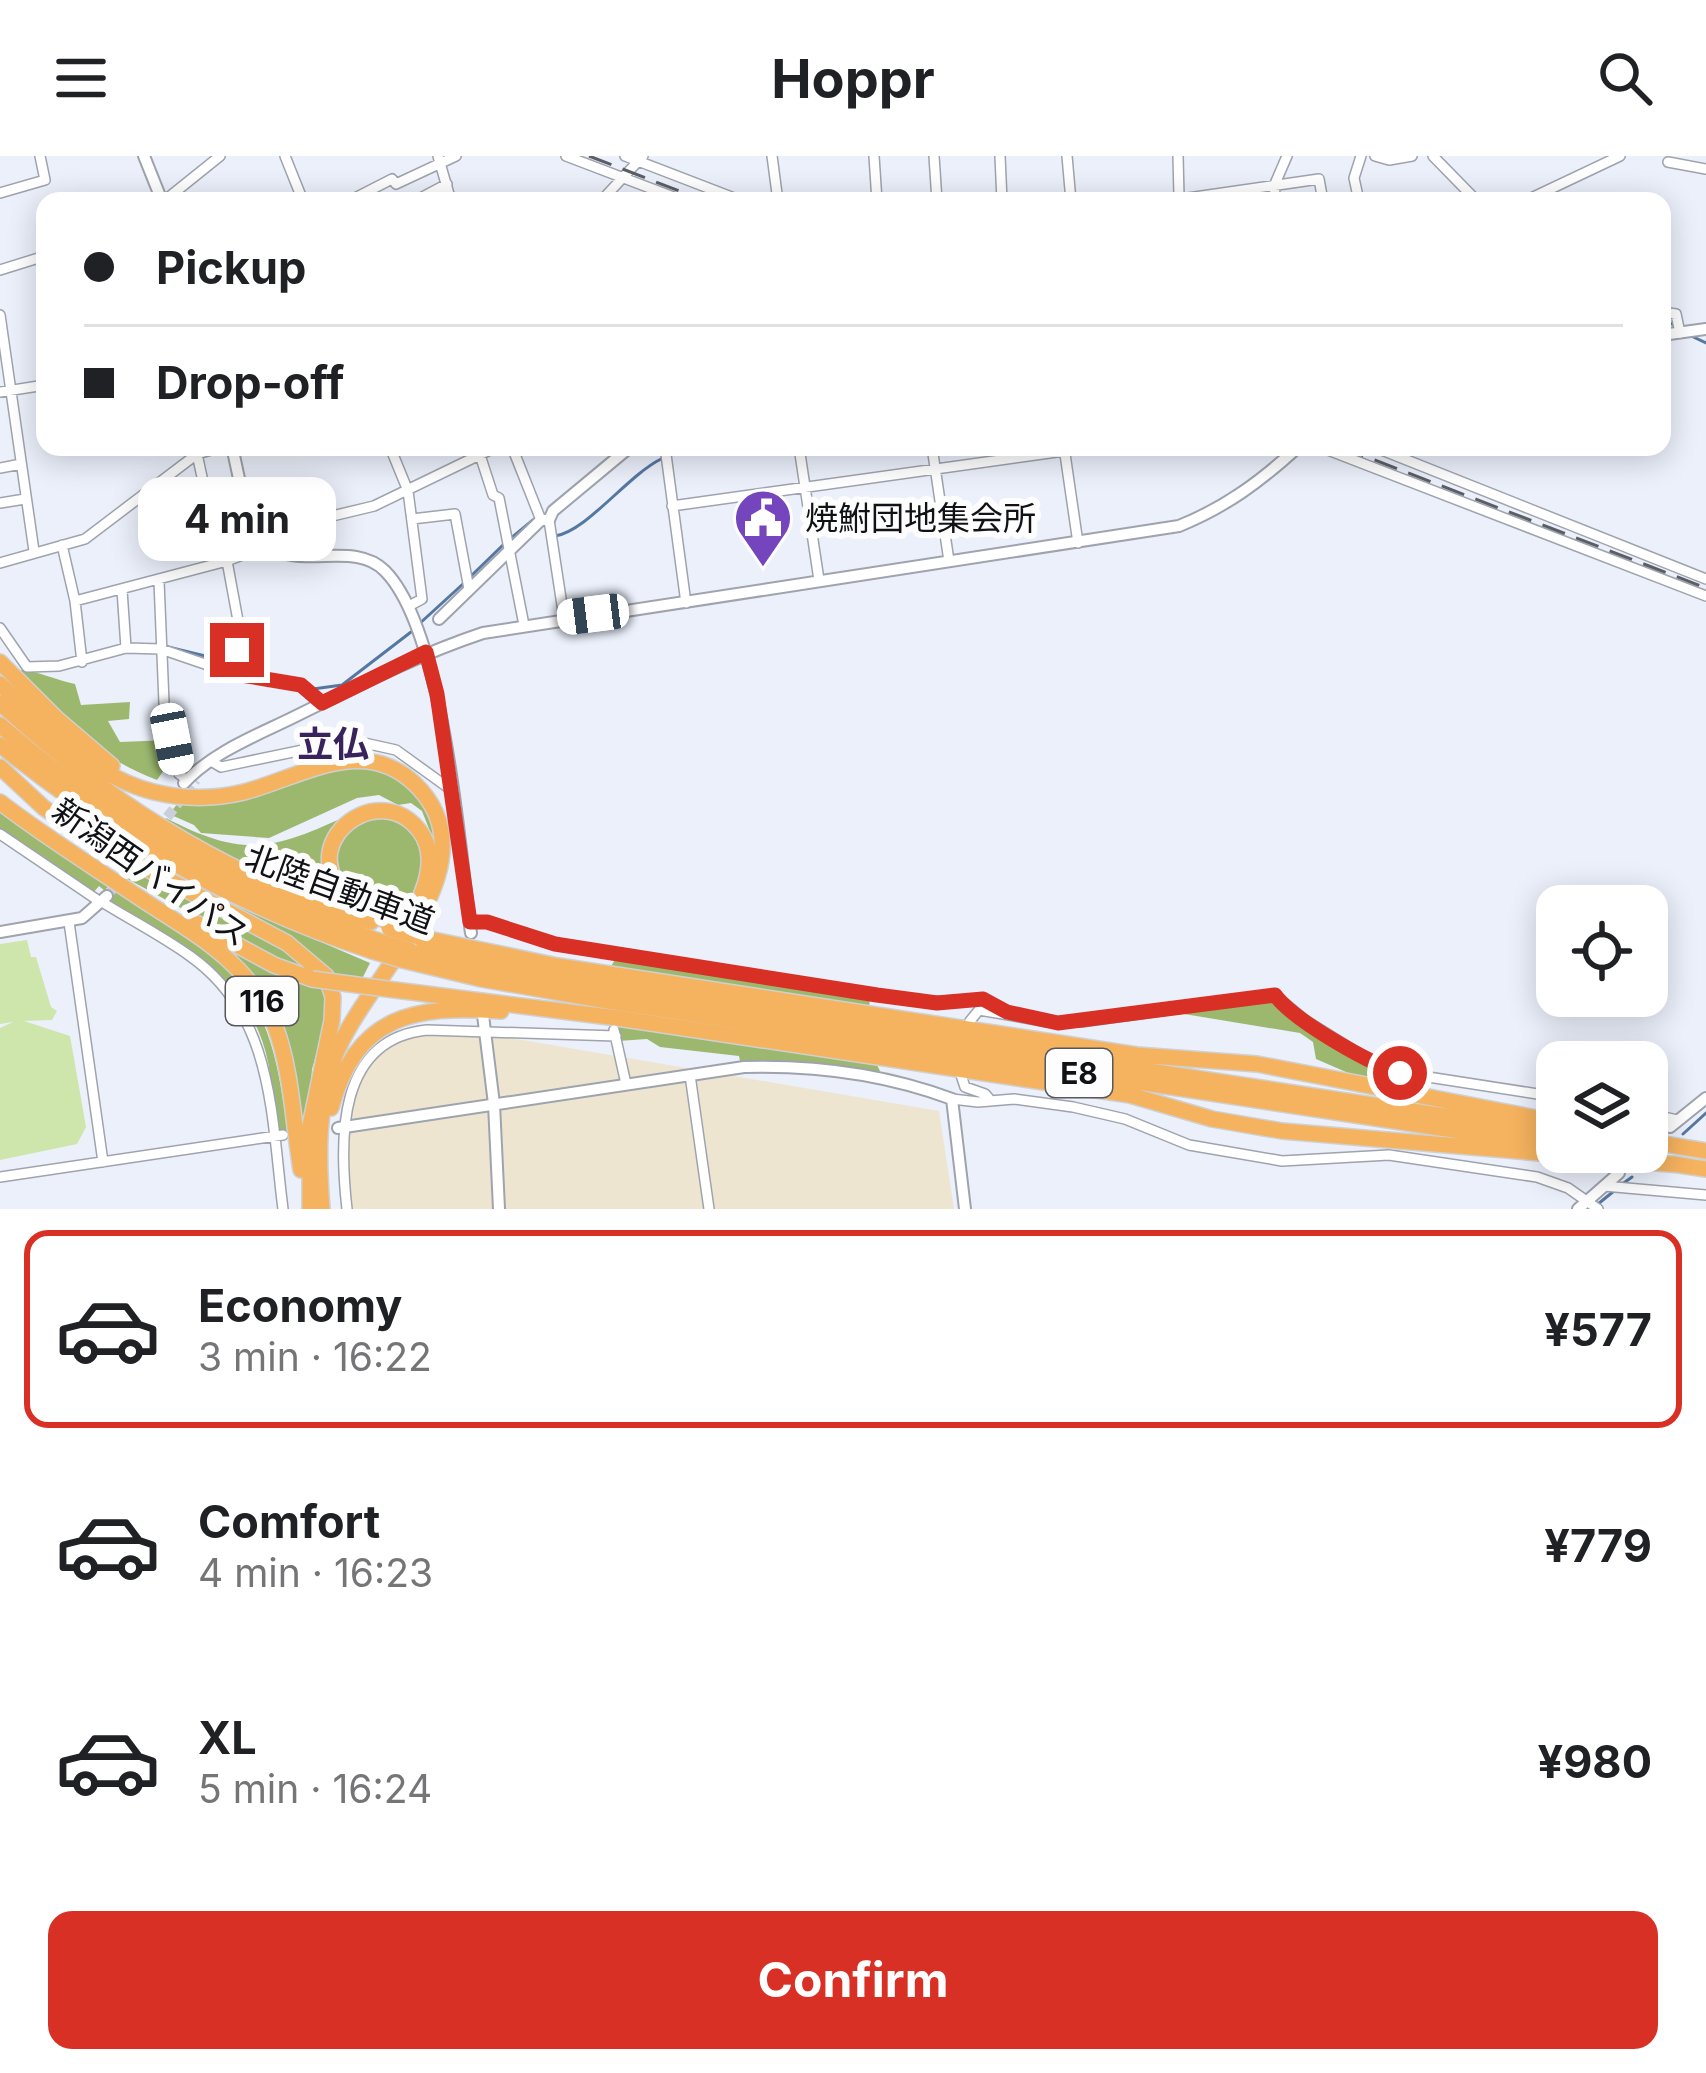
<!DOCTYPE html>
<html lang="en">
<head>
<meta charset="utf-8">
<style>
	body { margin:0; font-family:Inter,"Noto Sans JP",sans-serif; background:#f6f6f6; color:#202124; height:100vh; display:flex; flex-direction:column; font-size:45px; white-space:nowrap }
	* { box-sizing:border-box; margin:0 }
	p { font-size:39px; color:#757577 }
	.icon { flex:none; width:66px; height:66px; fill:none; stroke:currentColor; stroke-width:2; stroke-linecap:round; stroke-linejoin:round }
	.map { position:relative; height:1053px; overflow:hidden }
	.side { display:flex; flex-direction:column; background:#fff; flex:1 }
	.side>* { flex:none }
	.guide { position:absolute; left:36px; top:36px; width:1635px; height:264px; border-radius:24px; box-shadow:0 6px 30px #0003; display:grid; align-content:center; height:264px; padding:0 48px; background:#fff }
	.tools { position:absolute; left:1536px; top:729px; display:grid; gap:24px }
	.tools a { display:grid; place-items:center; width:132px; height:132px; border-radius:24px; background:#fff; box-shadow:0 6px 30px #0003; font-size:60px }
	.end { position:absolute; width:54px; height:54px; margin:-27px; border:15px solid #d93025; background:#fff; box-shadow:0 0 0 6px #fff }
	.from { border-radius:50% }
	.bubble { position:absolute; height:84px; border-radius:24px; background:#fff; box-shadow:0 6px 30px #0003; font-size:39px; font-weight:700; line-height:84px; text-align:center }
	.car { position:absolute; width:36px; height:72px; margin:-36px -18px; border-radius:15px; box-shadow:0 0 9px 3px #0007; background:linear-gradient(#fff 24%,#345 0 40%,#fff 0 76%,#345 0 86%,#fff 0) }
	.guide b { display:flex; align-items:center; gap:42px; height:114px; font-size:45px }
	.guide b+b { border-top:3px solid #e0e0e0 }
	.guide i { width:30px; height:30px; background:#202124 }
	ul { padding:21px 0 0; list-style:none }
	li { display:flex; align-items:center; gap:36px; height:198px; margin:0 24px 18px; padding:0 24px; border:6px solid transparent; border-radius:24px }
	li div { flex:1 }
	li b { display:block; font-size:45px }
	li em { font-style:normal; font-weight:700 }
	li.selected { border-color:#d93025 }
	li>.icon { width:108px; height:108px; stroke-width:1.5 }
	.button { display:flex; gap:24px; margin-top:auto; padding:24px 48px }
	.button a { flex:1; height:138px; border-radius:24px; background:#d93025; color:#fff; font-size:48px; font-weight:700; line-height:138px; text-align:center }
	header { display:flex; justify-content:space-between; align-items:center; height:156px; padding:0 48px; background:#fff; font-size:54px; font-weight:700 }
	.map>svg:first-child { display:block }
</style>
</head>
<body>
<header><svg class="icon" aria-label="menu" viewBox="0 0 24 24"><path d="M4 6h16M4 12h16M4 18h16"/></svg>Hoppr<svg class="icon" aria-label="search" viewBox="0 0 24 24"><circle cx="10" cy="10" r="6"/><path d="M15 15l6 6"/></svg></header>
<div class="map">
<svg width="1706" height="1053" viewBox="0 0 1706 1053">
	<rect width="100%" height="100%" fill="#ebf0fb"/>
	<path fill="#eee5d0" d="M446,871L939,955L954,1053H353L342,959L364,910L400,883Z"/>
	<path fill="#cee6ab" d="M27,784L31,801H36L51,851L57,855L52,864L24,865L70,880L86,971L77,988L0,1004V872L13,866L0,868V788Z"/>
	<path fill="#9cb86f" d="M19,514C39,515 55,524 75,528L81,549L130,546L129,563L108,565L120,586L169,584L173,612L166,611L157,624C107,606 47,560 19,514Z
		M337,609C352,611 372,610 386,615C412,626 435,655 433,683L422,655L411,647L398,649L379,639L357,642L269,682L201,677L194,669L169,658L179,646Z
		M0,656L108,730L105,735L99,730L93,737L0,673Z
		M353,657L326,721L345,749L342,752L237,706L164,666L166,662C246,704 275,693 353,657Z
		M368,661C377,662 390,661 398,665C442,682 416,733 401,760C356,745 296,692 368,661Z
		M140,697L228,746L370,807L361,825L330,821L135,704Z
		M131,709L306,806L317,818L278,805L124,721Z
		M112,731C232,810 270,822 287,974L281,975L277,971C274,949 272,927 268,906C252,824 177,786 110,749L108,737Z
		M238,795L324,832L325,868L312,913L308,968H301L256,823L236,800Z
		M616,802L870,842L869,852L610,812Z
		M1271,845L1369,910L1389,920L1419,926L1421,934L1369,926L1316,903L1313,886L1300,877L1178,857Z
		M616,870L686,876L876,907L880,915L869,918C839,913 810,909 779,908C765,907 756,903 740,905L739,900L660,891L647,883L618,885Z"/>
	<g fill="none" stroke-linecap="round" stroke-linejoin="round">
		<path stroke="#5578a2" stroke-width="3" d="M1662,163L1674,169
			M1687,178L1706,187
			M670,299L684,291
			M555,380C587,375 627,320 661,303
			M510,383L533,364
			M471,420L503,389
			M418,469L464,427
			M164,490L230,506
			M239,509L270,519
			M313,533L342,529L411,476
			M1683,978L1706,957
			M1621,1029L1632,1021
			M1598,1048L1614,1035"/>
		<path stroke="#cacfd9" stroke-width="10" stroke-dasharray="10 5" stroke-linecap="butt" d="M158,673L196,624
			M107,740L136,702"/>
		<defs>
			<path id="minor" d="M285,0L303,45
				M438,0L451,45
				M566,0L684,45
				M625,0L742,45
				M772,0L778,45
				M874,0L877,45
				M934,0L937,45
				M1000,0L1002,45
				M1067,0L1071,45
				M1375,0L1389,4L1412,0
				M1433,0L1477,45
				M1668,6L1706,13
				M0,37L45,24L40,0
				M1172,44L1179,40L1178,0
				M164,45L220,0
				M349,45L392,23L396,28L456,0
				M415,45L447,28
				M601,45L643,0
				M1167,45L1319,23L1323,45
				M1276,45L1274,30L1287,0
				M1359,45L1354,22L1361,0
				M1525,45L1620,0
				M0,114L45,100
				M1662,156L1676,158L1680,177
				M0,159L34,395
				M0,236L45,229
				M390,291L408,335L422,443L409,450
				M512,291L541,364
				M665,291L686,447
				M799,291L819,424
				M932,291L949,405
				M1064,291L1078,387
				M1320,291L1706,440
				M1374,291L1706,423
				M197,298L209,353L243,332
				M480,299L493,339L499,342L524,469
				M0,312L21,308
				M0,347L25,343
				M672,350L1064,295
				M412,363L455,358L469,433
				M549,364L564,462
				M62,389L75,445L227,405L268,389L303,367L374,350L496,291
				M227,405L239,470L234,518
				M0,407L85,383L197,298L222,291
				M159,425L164,547L179,618L187,624
				M122,434L126,492
				M75,445L82,506
				M0,472L27,511L59,510L126,492L161,493L234,518L301,529L322,547
				M211,605L221,611L351,584L396,594L450,633
				M0,678L96,743
				M102,746C131,764 162,780 190,800C274,859 271,960 283,1053
				M69,766L103,1006
				M470,766L487,767L555,788L926,846L983,843L1007,856
				M970,865L979,854L1048,866H1081L1275,839L1305,864L1371,905L1396,916L1557,941
				M614,874L626,928
				M690,919L709,1053
				M961,919L965,931L985,938L991,945
				M952,943L978,946L1014,943L1073,951L1125,963L1189,989L1282,1005L1389,999L1537,1021L1568,1032L1598,1053
				M1647,957L1677,964
				M0,1021L283,979
				M1604,1030L1706,1039
				M347,1053C339,983 337,883 427,874L616,880"/>
			<path id="tertiary" d="M144,0L162,45
				M1662,179L1706,173
				M232,291C239,319 243,354 259,378C289,423 351,380 385,415C444,475 459,690 471,777
				M439,463L541,364H549L553,355L630,291
				M184,627C214,595 258,579 296,560C357,530 417,499 483,477L1179,370C1226,351 1261,325 1298,291
				M0,776L82,762L107,740
				M483,859L494,948L499,1053
				M1670,971L1706,942
				M338,972L744,911C815,909 885,918 952,943L965,1053
				M1578,1053L1619,1017"/>
			<path id="motorway" d="M0,506L57,563L112,610
				M0,528C46,570 92,621 154,636C183,643 215,643 244,636C301,621 363,578 415,628C499,710 365,821 335,900C317,949 318,1002 322,1053
				M0,547C107,646 230,723 371,766
				M0,569C112,667 238,739 379,785
				M0,589C113,680 235,750 372,795
				M0,611L44,652L91,683L287,787L326,820L333,841L332,864L310,970V1053
				M0,646C44,680 91,709 137,740C191,776 250,805 275,870C292,915 293,967 301,1014
				M196,767L274,809L312,823
				M392,767C260,715 370,612 419,674C434,693 430,717 422,737
				M419,781L558,810L1137,899L1257,908L1557,966
				M409,794L565,826L1557,977
				M402,804L481,823L601,844L1557,990
				M387,833L617,862L1130,939L1212,963L1282,975L1681,1009
				M331,952C356,859 414,849 501,855
				M1647,985L1706,995
				M1673,1008L1706,1013"/>
		</defs>
		<use href="#minor" stroke="#9ea3ad" stroke-width="12"/>
		<use href="#tertiary" stroke="#9ea3ad" stroke-width="14"/>
		<use href="#motorway" stroke="#cfd0d0" stroke-width="18"/>
		<use href="#minor" stroke="#fff" stroke-width="9"/>
		<use href="#tertiary" stroke="#fff" stroke-width="10"/>
		<use href="#motorway" stroke="#f6b35f" stroke-width="15"/>
		<path stroke="#5c5e65" stroke-width="3" stroke-dasharray="24 12" stroke-linecap="butt" d="M589,0L705,45
			M1341,291L1706,432"/>
		<defs>
			<path id="motorway-bridge" d="M389,772L419,781
				M379,785L409,794
				M372,795L402,804
				M312,823L387,833"/>
		</defs>
		<use href="#motorway-bridge" stroke="#cfd0d0" stroke-width="18" stroke-linecap="butt"/>
		<use href="#motorway-bridge" stroke="#f6b35f" stroke-width="15"/>
	</g>
	<g fill="none" stroke-linecap="round" stroke-linejoin="round">
		<path stroke="#d93025" stroke-width="15" d="M237,494L235,518L301,529L322,547L426,496L437,538L470,766H487L555,788L877,839L937,847L983,843L1007,856L1058,867L1275,839C1294,865 1369,907 1400,917"/>
	</g>
	<defs>
		<symbol id="civic-pin" viewBox="-11 -11 22 30"><path d="M0 17L-7.5 6A9.5 9.5 0 1 1 7.5 6Z" fill="#7545bd" stroke="#fdfdfd"/><path d="M-.6-6.5H3V-4.5H.6V-3L4-1V1h2V6H-6V1h2V-1L-.6-3ZM-1.2 2.5V6h2.4V2.5Z" fill="#fff"/></symbol>
	</defs>
	<g fill-rule="evenodd">
		<use href="#civic-pin" x="730" y="329" width="66" height="90"/>
	</g>
	<g text-anchor="middle" dominant-baseline="central" stroke-width="12" stroke-linejoin="round" paint-order="stroke">
		<g fill="#fdfdfd" stroke="#58585b" stroke-width="3">
			<rect x="226" y="821" width="72" height="48" rx="9"/>
			<rect x="1046" y="893" width="66" height="48" rx="9"/>
		</g>
		<g font-size="30" font-weight="bold" fill="#111216">
			<text x="262" y="845">116</text>
			<text x="1079" y="917">E8</text>
		</g>
		<g font-size="33" fill="#111216" stroke="#fdfdfd" text-anchor="start">
			<text x="805" y="362">焼鮒団地集会所</text>
		</g>
		<g font-size="33" fill="#111216" stroke="#fdfdfd">
			<text transform="translate(151 716) rotate(35)">新潟西バイパス</text>
			<text transform="translate(340 733) rotate(20)">北陸自動車道</text>
		</g>
		<g font-size="36" font-weight="bold" fill="#39235d" stroke="#fdfdfd">
			<text x="333" y="588">立仏</text>
		</g>
	</g>
</svg>
<div class="tools">
<a><svg class="icon" aria-label="locate" viewBox="0 0 24 24"><circle cx="12" cy="12" r="6"/><path d="M12 2v4M12 18v4M2 12h4M18 12h4"/></svg></a>
<a><svg class="icon" aria-label="layers" viewBox="0 0 24 24"><path d="M12 4l9 5-9 5-9-5zM3 14l9 5 9-5"/></svg></a>
</div>
<i class="end from" style="left:1400px;top:917px"></i>
<i class="end" style="left:237px;top:494px"></i>
<div class="bubble" style="left:138px;top:321px;width:198px">4 min</div>
<i class="car" style="left:593px;top:458px;rotate:263deg"></i>
<i class="car" style="left:172px;top:583px;rotate:169deg"></i>
<div class="guide">
<b><i class="from"></i>Pickup</b>
<b><i></i>Drop-off</b>
</div>
</div>
<section class="side">
<ul>
<li class="selected"><svg class="icon" aria-label="car" viewBox="0 0 24 24"><path d="M5 17H2v-5l4-1 3-4h7l3 4 3 1v5h-3M9 17h6M6 11h13"/><circle cx="7" cy="17" r="2"/><circle cx="17" cy="17" r="2"/></svg><div><b>Economy</b><p>3 min · 16:22</p></div><em>¥577</em></li>
<li><svg class="icon" aria-label="car" viewBox="0 0 24 24"><path d="M5 17H2v-5l4-1 3-4h7l3 4 3 1v5h-3M9 17h6M6 11h13"/><circle cx="7" cy="17" r="2"/><circle cx="17" cy="17" r="2"/></svg><div><b>Comfort</b><p>4 min · 16:23</p></div><em>¥779</em></li>
<li><svg class="icon" aria-label="car" viewBox="0 0 24 24"><path d="M5 17H2v-5l4-1 3-4h7l3 4 3 1v5h-3M9 17h6M6 11h13"/><circle cx="7" cy="17" r="2"/><circle cx="17" cy="17" r="2"/></svg><div><b>XL</b><p>5 min · 16:24</p></div><em>¥980</em></li>
</ul>
<div class="button"><a>Confirm</a></div>
</section>
</body>
</html>
